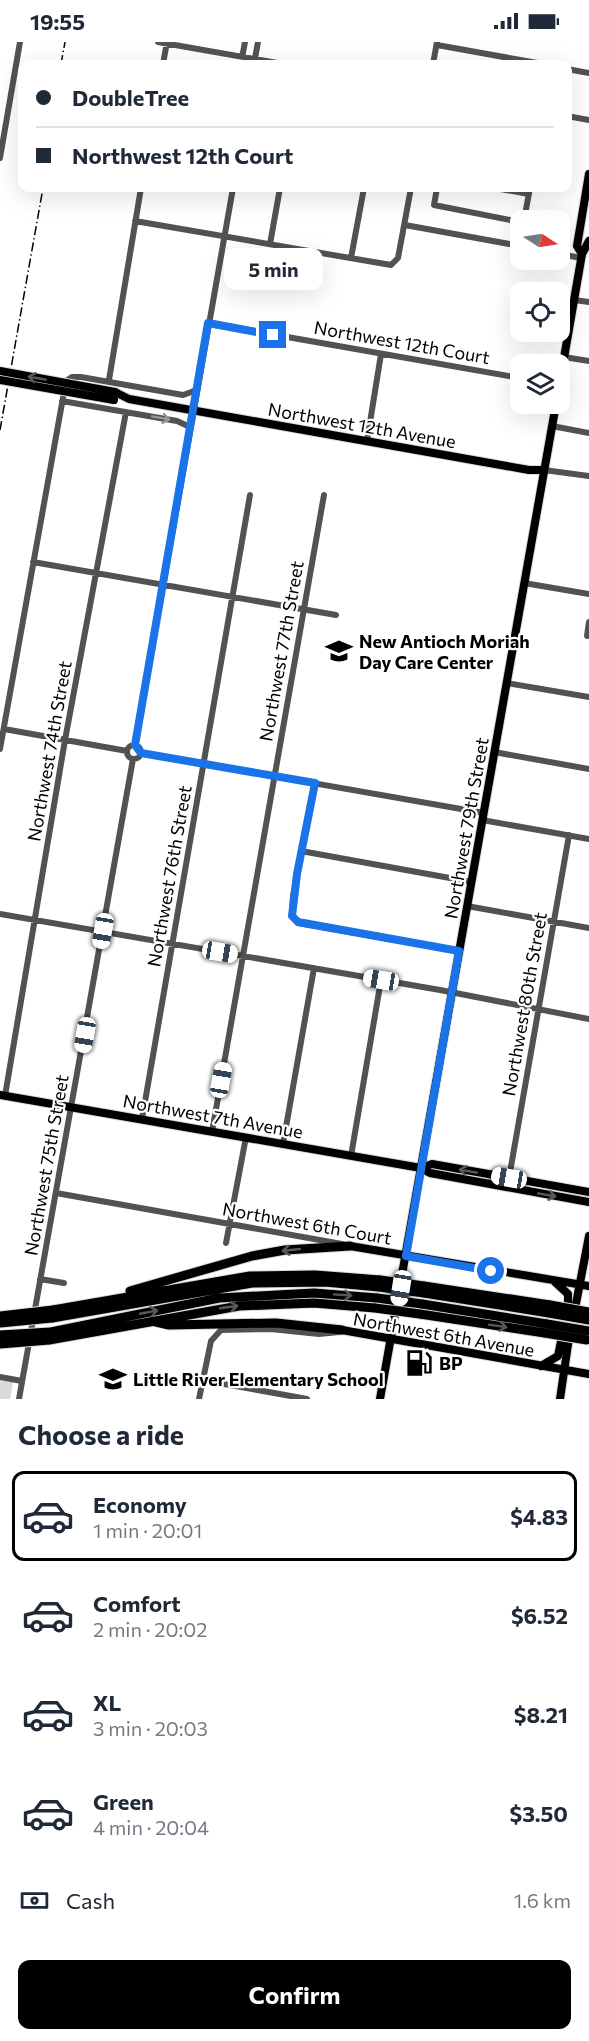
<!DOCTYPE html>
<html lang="en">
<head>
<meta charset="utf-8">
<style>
	body { margin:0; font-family:Commissioner,sans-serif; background:#f2f2f3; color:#1f2937; height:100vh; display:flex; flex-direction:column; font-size:22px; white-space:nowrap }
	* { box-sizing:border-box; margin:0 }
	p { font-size:20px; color:#747a83 }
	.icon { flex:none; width:33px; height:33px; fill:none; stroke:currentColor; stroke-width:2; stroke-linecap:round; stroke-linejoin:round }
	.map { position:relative; height:1357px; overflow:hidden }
	.side { display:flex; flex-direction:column; background:#fff; flex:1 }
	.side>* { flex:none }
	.guide { position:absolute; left:18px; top:18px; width:554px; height:132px; border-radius:12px; box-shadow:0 6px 24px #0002; display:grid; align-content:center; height:132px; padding:0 18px; background:#fff }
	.needle { width:39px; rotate:102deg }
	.controls { position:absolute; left:510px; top:168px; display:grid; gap:12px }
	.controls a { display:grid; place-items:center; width:60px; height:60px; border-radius:12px; background:#fff; box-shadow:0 6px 24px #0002; font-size:30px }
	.end { position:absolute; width:27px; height:27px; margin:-14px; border:8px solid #1a73e8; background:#fff; box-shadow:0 0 0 3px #fff }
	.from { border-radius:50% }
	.bubble { position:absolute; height:42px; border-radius:12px; background:#fff; box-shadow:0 6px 24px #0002; font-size:20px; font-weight:700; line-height:42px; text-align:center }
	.car { position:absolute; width:18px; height:36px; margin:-18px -9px; border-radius:8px; box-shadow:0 0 4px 2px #0007; background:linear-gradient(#fff 24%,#345 0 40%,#fff 0 76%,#345 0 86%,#fff 0) }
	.guide b { display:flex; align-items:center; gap:21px; height:57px; font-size:22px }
	.guide b+b { border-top:2px solid #e0e1e3 }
	.guide i { width:15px; height:15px; background:#1f2937 }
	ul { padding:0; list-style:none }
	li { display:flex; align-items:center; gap:18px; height:90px; margin:0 12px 9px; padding:0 6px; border:3px solid transparent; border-radius:12px }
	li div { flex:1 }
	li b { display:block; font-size:22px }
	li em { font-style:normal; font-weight:700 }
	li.on { border-color:#000 }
	li>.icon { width:54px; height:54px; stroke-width:1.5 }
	h2 { padding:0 18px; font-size:27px; line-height:72px }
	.pay { display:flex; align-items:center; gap:15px; height:66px; padding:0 18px; font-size:22px }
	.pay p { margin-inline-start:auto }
	.cta { display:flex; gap:12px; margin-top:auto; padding:12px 18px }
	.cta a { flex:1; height:69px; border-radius:12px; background:#000; color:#fff; font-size:24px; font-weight:700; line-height:69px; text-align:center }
	.status { display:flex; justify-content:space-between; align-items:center; height:42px; padding:0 30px; background:#fff; direction:ltr }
	.status svg { height:16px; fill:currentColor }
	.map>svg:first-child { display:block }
</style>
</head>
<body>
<div class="status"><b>19:55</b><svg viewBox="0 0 49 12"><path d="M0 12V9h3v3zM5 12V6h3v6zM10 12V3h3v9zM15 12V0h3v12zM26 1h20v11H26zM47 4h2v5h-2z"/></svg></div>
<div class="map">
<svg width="589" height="1357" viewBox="0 0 589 1357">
	<rect width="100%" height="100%" fill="#fff"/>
	<path fill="#d9d9d9" d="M0,1338L13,1340L10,1357H0Z"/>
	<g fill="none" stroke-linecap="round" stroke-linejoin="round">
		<defs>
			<path id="major" d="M582,212L577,204L589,132
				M560,339L582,212L589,199
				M115,350L129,357L529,428H544
				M0,1053L421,1126L430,1131L589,1160
				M421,1126L432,1122L589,1150
				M350,1204L589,1244
				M574,1272L589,1194
				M342,1288L589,1332
				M541,1324L558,1314L568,1265V1252L555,1240
				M380,1357L556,362
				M560,1357L570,1289"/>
			<path id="highway" d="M424,1244L550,1263
				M130,1249L252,1214L285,1208L350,1204
				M424,1251L549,1271
				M422,1262L547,1282
				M53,1268L250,1234L315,1233L380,1238
				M420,1272L545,1291
				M52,1276L252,1241L325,1240L379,1245
				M156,1280L169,1283L276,1281L342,1288
				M51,1290L219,1256L314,1251L377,1256
				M49,1298L239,1264L314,1261L375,1266"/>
		</defs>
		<use href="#major" stroke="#dbdbdb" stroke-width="10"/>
		<use href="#highway" stroke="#dbdbdb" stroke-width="11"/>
		<path stroke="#525252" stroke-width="6" d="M158,0L283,22
			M437,3L543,22
			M242,16L245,0
			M163,22L167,0
			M254,22L258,0
			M433,22L437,0
			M567,27L589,31
			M567,74L589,78
			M0,116L20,0
			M437,146L434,163L520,180
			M495,146L529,152
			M524,178L530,146
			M135,179L391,223L398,216L411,146
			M405,183L520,204
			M270,202L280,146
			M560,212L581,216
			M351,216L364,146
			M574,258L589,260
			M208,281L520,336
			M564,315L589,319
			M109,338L141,146
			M62,359L177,379L190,385
			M552,384L589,391
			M367,399L381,312
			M544,428L589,434
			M33,520L336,573
			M524,541L589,552
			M587,594L589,580
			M507,641L589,655
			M4,687L127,709
			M127 710a7 7 0 1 1 14 0a7 7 0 1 1-14 0Z
			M135,703L233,146
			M0,707L66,339L72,335H81L183,353L197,348
			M494,710L589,727
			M141,711L484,771
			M315,741L293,854L292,874L298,881L459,909
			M482,778L589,797
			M301,809L472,840
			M467,864L589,886
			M0,872L440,948L589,977
			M5,1054L65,698L126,370
			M142,1077L250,453
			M212,1090L324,453
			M283,1102L314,926
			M351,1114L381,938
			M509,1136L569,793
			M56,1151L342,1202
			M226,1201L246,1095
			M40,1237L64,1241
			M0,1335L22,1339
			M202,1338L307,1357
			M19,1357L133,717
			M199,1357L211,1299L221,1288L271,1287L319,1292L339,1290"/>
		<use href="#major" stroke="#000" stroke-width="8"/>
		<use href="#highway" stroke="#000" stroke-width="9"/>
		<path stroke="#000" stroke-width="1.5" stroke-dasharray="9 3 1.5 3" stroke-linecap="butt" d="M61,22L65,0
			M0,388L43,146"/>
		<defs>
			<path id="major-bridge" d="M0,329L115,350
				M0,338L114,358"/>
			<path id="highway-bridge" d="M380,1238L424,1244
				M379,1245L424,1251
				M377,1256L422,1262
				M550,1263L589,1270
				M375,1266L420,1272
				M549,1271L589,1278
				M0,1274L53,1268
				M0,1281L52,1276
				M547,1282L589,1289
				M545,1291L587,1298
				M0,1293L51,1290
				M0,1302L49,1298"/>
		</defs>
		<use href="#major-bridge" stroke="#dbdbdb" stroke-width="10" stroke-linecap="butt"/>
		<use href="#highway-bridge" stroke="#dbdbdb" stroke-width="11" stroke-linecap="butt"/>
		<use href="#major-bridge" stroke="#000" stroke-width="8"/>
		<use href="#highway-bridge" stroke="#000" stroke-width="9"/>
	</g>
	<defs><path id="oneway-shaft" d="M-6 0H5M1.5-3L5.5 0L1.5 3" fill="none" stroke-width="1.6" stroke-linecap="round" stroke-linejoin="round" transform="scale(1.5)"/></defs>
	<g stroke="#595959">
		<use href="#oneway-shaft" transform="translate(37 336) rotate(-170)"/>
		<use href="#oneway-shaft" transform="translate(468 1129) rotate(-170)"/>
		<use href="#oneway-shaft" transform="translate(547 1153) rotate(10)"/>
		<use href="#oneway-shaft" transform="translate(291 1208) rotate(174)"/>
		<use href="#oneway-shaft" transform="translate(343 1253) rotate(4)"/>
		<use href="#oneway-shaft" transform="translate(229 1265) rotate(-8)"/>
		<use href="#oneway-shaft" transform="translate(149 1270) rotate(-11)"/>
		<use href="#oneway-shaft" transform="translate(498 1284) rotate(9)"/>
	</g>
	<use stroke="#979797" href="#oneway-shaft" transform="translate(161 376) rotate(10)"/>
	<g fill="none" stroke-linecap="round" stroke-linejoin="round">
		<path stroke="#1a73e8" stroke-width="8" d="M273,293L208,281L135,703L141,711L315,741L297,832L292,874L298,880L459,909L406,1214L491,1229"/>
	</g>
	<defs>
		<symbol id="school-bare" viewBox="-9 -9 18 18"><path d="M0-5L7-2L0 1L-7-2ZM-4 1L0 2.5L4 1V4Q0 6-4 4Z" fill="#000" stroke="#fff" stroke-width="2.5" paint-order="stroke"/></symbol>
		<symbol id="fuel-bare" viewBox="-9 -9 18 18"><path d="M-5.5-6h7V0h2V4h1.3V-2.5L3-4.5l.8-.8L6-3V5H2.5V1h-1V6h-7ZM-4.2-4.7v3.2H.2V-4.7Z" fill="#000" stroke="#fff" stroke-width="2.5" paint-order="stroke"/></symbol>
	</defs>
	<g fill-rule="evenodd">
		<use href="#school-bare" x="320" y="590" width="38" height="38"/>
		<use href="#fuel-bare" x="400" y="1302" width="38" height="38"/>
		<use href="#school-bare" x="94" y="1318" width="38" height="38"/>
	</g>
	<g text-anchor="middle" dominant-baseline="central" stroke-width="4.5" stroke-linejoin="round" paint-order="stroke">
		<g font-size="18" fill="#000" stroke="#fff">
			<text transform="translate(402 300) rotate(10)">Northwest 12th Court</text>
			<text transform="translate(362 383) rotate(10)">Northwest 12th Avenue</text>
			<text transform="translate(281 609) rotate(-80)">Northwest 77th Street</text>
			<text transform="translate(49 709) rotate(-80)">Northwest 74th Street</text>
			<text transform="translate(466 786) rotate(-80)">Northwest 79th Street</text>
			<text transform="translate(169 834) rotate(-80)">Northwest 76th Street</text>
			<text transform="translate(524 962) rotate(-80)">Northwest 80th Street</text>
			<text transform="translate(213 1074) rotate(10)">Northwest 7th Avenue</text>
			<text transform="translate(46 1123) rotate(-80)">Northwest 75th Street</text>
			<text transform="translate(307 1181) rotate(10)">Northwest 6th Court</text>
			<text transform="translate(444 1292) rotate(10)">Northwest 6th Avenue</text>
		</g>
		<g font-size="18" font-weight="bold" fill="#000" stroke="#fff" text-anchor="start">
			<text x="359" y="599">New Antioch Moriah<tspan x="359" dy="21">Day Care Center</tspan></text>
			<text x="439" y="1321">BP</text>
			<text x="133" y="1337">Little River Elementary School</text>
		</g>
	</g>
</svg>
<div class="controls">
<a><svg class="needle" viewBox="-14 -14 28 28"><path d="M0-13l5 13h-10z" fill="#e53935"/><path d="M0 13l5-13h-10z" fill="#747a83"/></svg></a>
<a><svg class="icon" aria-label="locate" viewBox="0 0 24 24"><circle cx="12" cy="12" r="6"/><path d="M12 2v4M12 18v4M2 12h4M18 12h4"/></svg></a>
<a><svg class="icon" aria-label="layers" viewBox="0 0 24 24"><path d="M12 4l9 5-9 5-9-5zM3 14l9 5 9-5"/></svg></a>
</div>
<i class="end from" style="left:491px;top:1229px"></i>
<i class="end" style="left:273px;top:293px"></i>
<div class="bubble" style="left:224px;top:206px;width:99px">5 min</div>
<i class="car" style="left:103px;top:889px;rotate:190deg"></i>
<i class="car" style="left:220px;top:910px;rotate:100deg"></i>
<i class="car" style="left:381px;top:938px;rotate:279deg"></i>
<i class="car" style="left:85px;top:993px;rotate:190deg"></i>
<i class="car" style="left:221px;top:1038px;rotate:10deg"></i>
<i class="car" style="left:509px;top:1136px;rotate:280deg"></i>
<i class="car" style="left:401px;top:1246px;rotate:189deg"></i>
<div class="guide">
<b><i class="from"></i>DoubleTree</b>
<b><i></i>Northwest 12th Court</b>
</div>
</div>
<section class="side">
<h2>Choose a ride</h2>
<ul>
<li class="on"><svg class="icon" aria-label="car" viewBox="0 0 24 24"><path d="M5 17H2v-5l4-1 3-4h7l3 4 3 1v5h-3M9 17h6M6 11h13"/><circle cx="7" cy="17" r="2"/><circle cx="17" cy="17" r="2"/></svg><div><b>Economy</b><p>1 min · 20:01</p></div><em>$4.83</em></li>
<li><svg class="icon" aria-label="car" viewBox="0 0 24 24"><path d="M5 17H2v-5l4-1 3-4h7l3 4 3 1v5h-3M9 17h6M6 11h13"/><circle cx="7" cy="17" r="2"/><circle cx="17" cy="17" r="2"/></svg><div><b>Comfort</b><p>2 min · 20:02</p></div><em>$6.52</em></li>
<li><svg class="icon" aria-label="car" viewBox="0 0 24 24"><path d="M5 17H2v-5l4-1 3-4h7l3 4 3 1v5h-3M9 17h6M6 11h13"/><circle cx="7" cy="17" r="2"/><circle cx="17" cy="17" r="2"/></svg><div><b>XL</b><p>3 min · 20:03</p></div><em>$8.21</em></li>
<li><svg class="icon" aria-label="car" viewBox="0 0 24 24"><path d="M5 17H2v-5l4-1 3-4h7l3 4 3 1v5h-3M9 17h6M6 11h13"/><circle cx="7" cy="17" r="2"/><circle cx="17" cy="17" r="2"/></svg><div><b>Green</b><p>4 min · 20:04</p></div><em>$3.50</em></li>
</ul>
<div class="pay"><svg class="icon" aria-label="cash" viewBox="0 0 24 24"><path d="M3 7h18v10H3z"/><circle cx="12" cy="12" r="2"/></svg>Cash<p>1.6 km</p></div>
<div class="cta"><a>Confirm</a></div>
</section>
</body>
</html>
